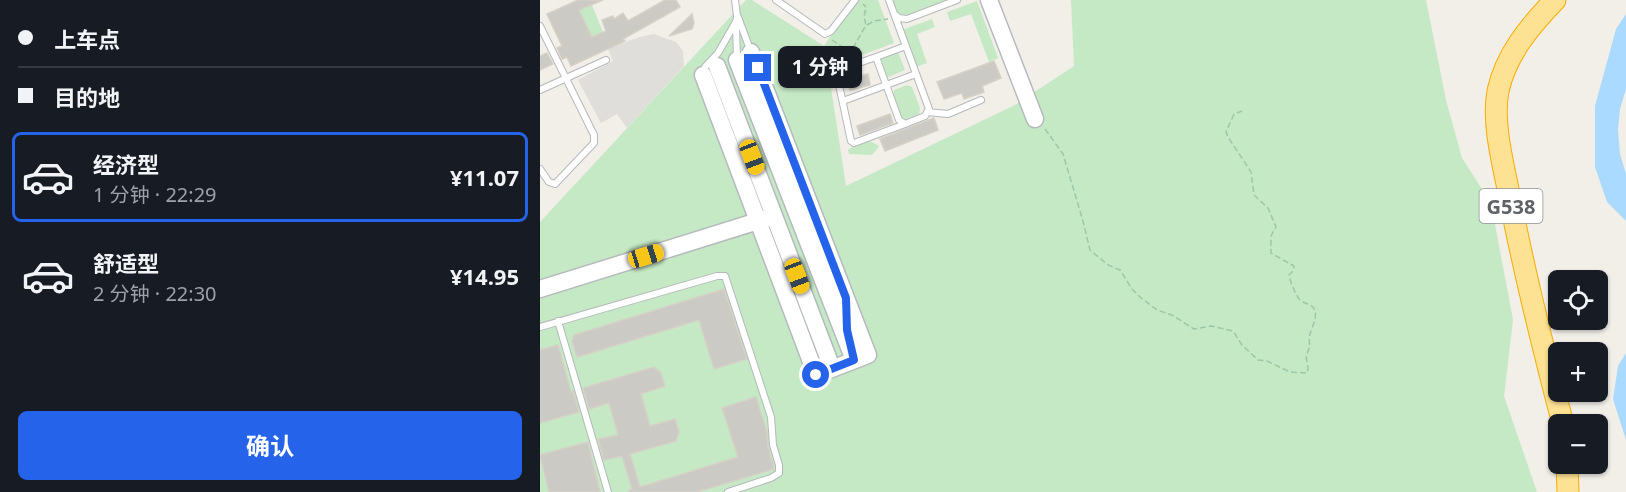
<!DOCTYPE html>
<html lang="zh">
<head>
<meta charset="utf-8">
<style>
	body { margin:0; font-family:"Noto Sans","Noto Sans SC",sans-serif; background:#242831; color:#f1f3f6; height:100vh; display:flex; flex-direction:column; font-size:22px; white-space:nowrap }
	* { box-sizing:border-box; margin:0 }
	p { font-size:20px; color:#9ea1a6 }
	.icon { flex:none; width:33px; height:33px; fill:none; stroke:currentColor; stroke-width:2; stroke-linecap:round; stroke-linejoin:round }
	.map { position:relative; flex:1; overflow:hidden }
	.details { display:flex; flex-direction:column; background:#171b24; width:540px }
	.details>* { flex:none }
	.banner { display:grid; align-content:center; height:132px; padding:0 18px; background:#171b24 }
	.fabs { position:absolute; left:1008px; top:270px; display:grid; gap:12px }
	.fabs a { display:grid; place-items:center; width:60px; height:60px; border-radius:9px; background:#171b24; box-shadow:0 2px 4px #0004; font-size:30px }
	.end { position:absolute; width:27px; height:27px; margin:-14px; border:8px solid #2563eb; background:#fff; box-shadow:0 0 0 3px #fff }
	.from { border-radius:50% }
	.bubble { position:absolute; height:42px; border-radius:9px; background:#171b24; box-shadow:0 2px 4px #0004; font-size:20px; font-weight:700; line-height:42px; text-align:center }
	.car { position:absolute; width:18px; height:36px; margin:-18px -9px; border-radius:8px; box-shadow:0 0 4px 2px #0007; background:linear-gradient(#f5c518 24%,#345 0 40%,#f5c518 0 76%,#345 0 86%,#f5c518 0) }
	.banner b { display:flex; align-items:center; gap:21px; height:57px; font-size:22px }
	.banner b+b { border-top:2px solid #363941 }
	.banner i { width:15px; height:15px; background:#f1f3f6 }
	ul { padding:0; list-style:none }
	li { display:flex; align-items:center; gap:18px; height:90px; margin:0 12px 9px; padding:0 6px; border:3px solid transparent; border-radius:9px }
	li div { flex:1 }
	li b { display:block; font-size:22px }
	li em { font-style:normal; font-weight:700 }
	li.active { border-color:#2563eb }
	li>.icon { width:54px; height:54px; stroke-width:1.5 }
	.primary-button { display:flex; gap:12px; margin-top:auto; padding:12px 18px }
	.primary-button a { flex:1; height:69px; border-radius:9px; background:#2563eb; color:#fff; font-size:24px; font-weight:700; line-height:69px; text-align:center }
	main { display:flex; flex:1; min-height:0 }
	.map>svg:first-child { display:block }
</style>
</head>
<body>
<main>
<section class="details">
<div class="banner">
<b><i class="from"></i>上车点</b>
<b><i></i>目的地</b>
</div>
<ul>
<li class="active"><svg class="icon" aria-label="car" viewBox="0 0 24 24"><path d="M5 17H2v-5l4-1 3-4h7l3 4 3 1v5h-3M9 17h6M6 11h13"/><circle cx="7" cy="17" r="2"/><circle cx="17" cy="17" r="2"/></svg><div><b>经济型</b><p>1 分钟 · 22:29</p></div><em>¥11.07</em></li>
<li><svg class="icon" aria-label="car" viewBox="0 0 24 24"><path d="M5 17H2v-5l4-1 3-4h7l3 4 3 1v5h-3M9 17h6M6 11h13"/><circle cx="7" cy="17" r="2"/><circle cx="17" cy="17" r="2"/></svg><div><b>舒适型</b><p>2 分钟 · 22:30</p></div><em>¥14.95</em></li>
</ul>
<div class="primary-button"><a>确认</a></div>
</section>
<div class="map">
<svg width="1086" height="492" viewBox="0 0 1086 492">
	<rect width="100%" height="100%" fill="#f1efe8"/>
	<path fill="#e0deda" d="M114,34L136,42L143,51L144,66L87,128L77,114L61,123L38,80L73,61L68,49L99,37Z"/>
	<path fill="#c5e8c5" d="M206,0H212L284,46L315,0H338L354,43L288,68L306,186L475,105L534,66L531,0H886L906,100L922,158L951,203L973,320L964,396L997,492H0V222Z
		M352,0H410L371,15L356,14Z
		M437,1L458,58L449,62L431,14L410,21L407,12Z
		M52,5L63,32L52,37L39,10Z
		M392,19L395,27L377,34L387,63L376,67L362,30Z
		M358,52L365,70L346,78L339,59Z
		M367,85L372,87L380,108L379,114L366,119L360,117L353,96L354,90Z
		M328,140L339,146L332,155L309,154L308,150L318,142Z"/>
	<path fill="#aadaff" d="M1086,14V89L1080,109L1078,130L1080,154L1086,174V221L1067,202L1055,167V106L1076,29Z
		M1086,353V440L1073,399L1078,366Z"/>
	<path fill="#cccac5" stroke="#d6d1c6" stroke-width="1.5" d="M38,0H63L39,10L52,37L66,31L62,20L73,16L74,19L83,13L88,21L125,0H136L140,7L83,39L85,41L31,66L27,57L22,59L17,48L22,46L7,14Z
		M152,14L154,23L152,29L129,36Z
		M7,53L13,64L0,70V56Z
		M454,61L461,78L442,86L444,92L424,99L422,93L404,99L397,82Z
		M328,74L330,85L310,90L307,79Z
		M350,114L353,123L320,135L317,126Z
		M394,118L398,130L345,151L340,139Z
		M184,289L207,359L174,369L159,320L37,357L32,341L34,335Z
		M18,345L31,392L33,391L39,412L0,423V350Z
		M114,367L121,373L125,386L101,394L110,426L135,419L139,432L136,441L90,454L100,487L198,457L182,408L216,397L227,432L228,446L234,469L157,492H89V490L92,489L82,456L64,460L58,439L78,435L69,403L49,409L43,388Z
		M48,442L60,492H9L0,455Z"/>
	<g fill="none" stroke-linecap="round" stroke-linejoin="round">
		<defs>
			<path id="lane" d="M195,0L197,16L196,26L197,59
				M236,0L285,34L291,31L315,0
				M349,0L389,109L385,116L365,124L359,120L336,57L366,46
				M355,15L359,18L367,19L417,0
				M198,17L211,52
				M0,26L54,135V143L15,184L9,182L0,169
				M336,57L296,71L311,141L314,143L365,124
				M163,74L165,67L178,53L197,20
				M0,90L66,60
				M303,101L376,74
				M387,112L408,114L441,100
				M18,321L68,492
				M0,327L177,276H185L231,417L233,445L239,465V473L231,478L188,492"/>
			<path id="secondary" d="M449,0L495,119
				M197,60L314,360
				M177,66L292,368
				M163,75L276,375L328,355L211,52
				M0,289L228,218"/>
			<path id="highway" d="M1015,0C990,26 966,54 958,91C952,123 963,163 969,194C984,272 1003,348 1023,424
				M1027,464L1028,492"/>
		</defs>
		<use href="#lane" stroke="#b5b8bc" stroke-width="8"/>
		<use href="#secondary" stroke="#b6babf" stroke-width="19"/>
		<use href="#highway" stroke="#f9ab00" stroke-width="23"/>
		<path stroke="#9cc7a9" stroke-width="1.5" stroke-dasharray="6 3" stroke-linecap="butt" d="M327,25L334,21L348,19
			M292,40L305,49H319L320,52
			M313,48L326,25L324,17L326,7L323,4
			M505,129L523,154L543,221L550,250L568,265L580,270L592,289L600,297L617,310L632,315L654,329L671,326L693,331L702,345L718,360L727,361L750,372L767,373L768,368L766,356C772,344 768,345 770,334C772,327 777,318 775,311C773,303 765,305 760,300C756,296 750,281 749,275L753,271L754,266L731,253V236L736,227L728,208L714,195L711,172L688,137L686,132L694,114L702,111"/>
		<use href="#lane" stroke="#fff" stroke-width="6"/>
		<use href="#secondary" stroke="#fff" stroke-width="16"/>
		<use href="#highway" stroke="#fde293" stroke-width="21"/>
	</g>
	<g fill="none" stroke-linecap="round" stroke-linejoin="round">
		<path stroke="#2563eb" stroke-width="8" d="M218,68L306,298L307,330L314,360L276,375"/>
	</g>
	<g text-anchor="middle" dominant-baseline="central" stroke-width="4.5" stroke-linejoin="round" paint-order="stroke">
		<rect fill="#fff" stroke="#8f9295" stroke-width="1.5" x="939.5" y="189" width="63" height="34" rx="4.5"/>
		<g font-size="20" font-weight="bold" fill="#5f6368">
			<text x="971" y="206">G538</text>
		</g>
	</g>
</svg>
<div class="fabs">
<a><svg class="icon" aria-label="locate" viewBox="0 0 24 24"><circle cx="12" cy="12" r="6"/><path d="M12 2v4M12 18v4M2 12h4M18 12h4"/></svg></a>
<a>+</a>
<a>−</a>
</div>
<i class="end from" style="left:276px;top:375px"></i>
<i class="end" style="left:218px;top:68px"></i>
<div class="bubble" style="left:238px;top:46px;width:84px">1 分钟</div>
<i class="car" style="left:212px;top:157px;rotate:159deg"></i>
<i class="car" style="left:106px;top:256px;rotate:73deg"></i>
<i class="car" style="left:257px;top:276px;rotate:159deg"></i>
</div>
</main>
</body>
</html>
